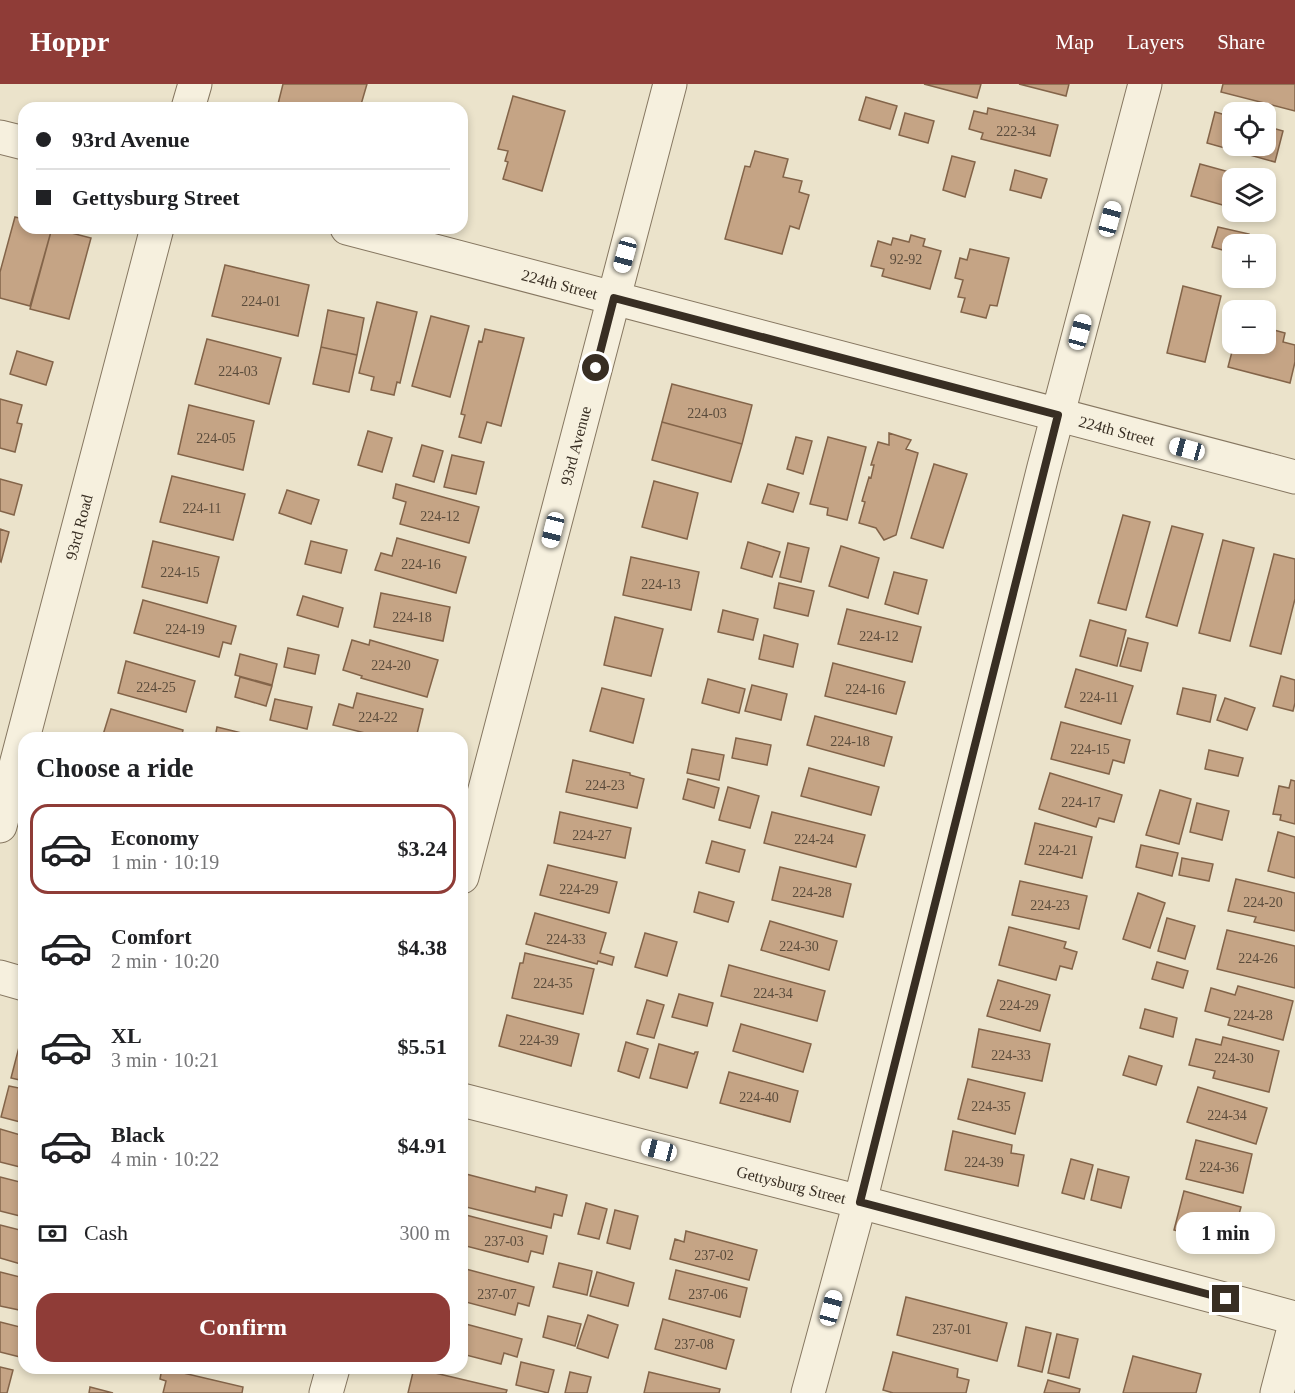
<!DOCTYPE html>
<html lang="en">
<head>
<meta charset="utf-8">
<style>
	body { margin:0; font-family:"Times New Roman",serif; background:#f2f2f2; color:#202124; height:100vh; display:flex; flex-direction:column; font-size:22px; white-space:nowrap }
	* { box-sizing:border-box; margin:0 }
	p { font-size:20px; color:#757577 }
	.icon { flex:none; width:33px; height:33px; fill:none; stroke:currentColor; stroke-width:2; stroke-linecap:round; stroke-linejoin:round }
	.map { position:relative; flex:1; overflow:hidden }
	.drawer { position:absolute; left:18px; top:648px; width:450px; height:642px; display:flex; flex-direction:column; background:#fff; border-radius:18px; box-shadow:0 3px 9px #0003 }
	.drawer>* { flex:none }
	.top-card { position:absolute; left:18px; top:18px; width:450px; height:132px; border-radius:18px; box-shadow:0 3px 9px #0003; display:grid; align-content:center; height:132px; padding:0 18px; background:#fff }
	.tools { position:absolute; left:1222px; top:18px; display:grid; gap:12px }
	.tools a { display:grid; place-items:center; width:54px; height:54px; border-radius:12px; background:#fff; box-shadow:0 3px 9px #0003; font-size:30px }
	.end { position:absolute; width:27px; height:27px; margin:-14px; border:8px solid #382e23; background:#fff; box-shadow:0 0 0 3px #fff }
	.from { border-radius:50% }
	.bubble { position:absolute; height:42px; border-radius:18px; background:#fff; box-shadow:0 3px 9px #0003; font-size:20px; font-weight:600; line-height:42px; text-align:center }
	.car { position:absolute; width:18px; height:36px; margin:-18px -9px; border-radius:8px; box-shadow:0 0 4px 2px #0007; background:linear-gradient(#fff 24%,#345 0 40%,#fff 0 76%,#345 0 86%,#fff 0) }
	.top-card b { display:flex; align-items:center; gap:21px; height:57px; font-size:22px }
	.top-card b+b { border-top:2px solid #e0e0e0 }
	.top-card i { width:15px; height:15px; background:#202124 }
	ul { padding:0; list-style:none }
	li { display:flex; align-items:center; gap:18px; height:90px; margin:0 12px 9px; padding:0 6px; border:3px solid transparent; border-radius:18px }
	li div { flex:1 }
	li b { display:block; font-size:22px }
	li em { font-style:normal; font-weight:600 }
	li.selected { border-color:#8f3c37 }
	li>.icon { width:54px; height:54px; stroke-width:1.5 }
	h2 { padding:0 18px; font-size:27px; line-height:72px }
	.pay { display:flex; align-items:center; gap:15px; height:66px; padding:0 18px; font-size:22px }
	.pay p { margin-inline-start:auto }
	.primary-button { display:flex; gap:12px; margin-top:auto; padding:12px 18px }
	.primary-button a { flex:1; height:69px; border-radius:18px; background:#8f3c37; color:#fff; font-size:24px; font-weight:600; line-height:69px; text-align:center }
	header { display:flex; align-items:center; gap:36px; box-sizing:border-box; height:84px; padding:0 30px; background:#8f3c37; color:#fff }
	header strong { font-size:28px }
	nav { display:flex; gap:33px; margin-inline-start:auto; font-size:21px }
	.map>svg:first-child { display:block }
</style>
</head>
<body>
<header>
<strong>Hoppr</strong>
<nav><a>Map</a><a>Layers</a><a>Share</a></nav>
</header>
<div class="map">
<svg width="1295" height="1309" viewBox="0 0 1295 1309">
	<rect width="100%" height="100%" fill="#ebe3cb"/>
	<path fill="#c5a485" stroke="#836449" stroke-width="1.5" d="M283,0H367L360,24H277Z
		M924,0H981L977,14Z
		M1019,0H1069L1066,12Z
		M1223,0H1295V27L1221,8Z
		M513,12L565,27L542,107L503,95L508,78L505,77L508,67L498,65Z
		M866,13L897,22L890,45L859,36Z
		M988,24L1058,41L1050,72L981,55L983,49L969,45L974,27L987,30Z
		M1215,28L1233,33V62H1266V42L1283,47L1275,78L1207,59Z
		M905,29L934,37L928,59L899,51Z
		M755,67L788,75L783,93L802,97L799,108L809,111L799,145L790,142L782,170L725,155L745,82L750,83Z
		M952,72L975,78L965,113L943,106Z
		M1200,80L1251,94H1233V124L1191,112Z
		M1015,86L1047,95L1041,114L1010,106Z
		M1266,99L1272,100L1266,123Z
		M15,133L24,135V144H52L30,222L0,214V188Z
		M1218,143L1249,150L1247,160H1233V169L1212,163Z
		M52,144L91,154L69,235L30,225Z
		M911,151L925,155L923,162L941,167L930,205L882,192L884,185L871,182L878,157L891,161L893,154L909,158Z
		M970,165L1009,174L997,222L990,221L986,234L961,228L965,214L958,213L963,196L955,194L960,174L967,176Z
		M225,181L309,201L298,252L212,232Z
		M1183,202L1221,212L1205,278L1167,269Z
		M377,218L417,228L400,299L397,298L394,311L371,306L374,293L359,289Z
		M328,226L364,234L357,271L321,263Z
		M431,232L469,242L450,313L412,302Z
		M485,245L524,254L501,342L487,338L481,359L459,353L465,331L461,330L479,257L482,258Z
		M1274,246L1285,249L1283,258L1295,261V278L1290,299L1228,283L1234,260H1266V253L1271,255Z
		M207,255L281,274L269,320L195,300Z
		M321,263L357,271L349,308L313,300Z
		M17,267L53,278L46,301L10,290Z
		M672,300L752,321L742,360L662,338Z
		M0,315L22,321L17,339L22,340L15,368L0,364Z
		M189,321L254,337L243,386L178,370Z
		M662,338L742,360L731,398L652,376Z
		M368,347L392,354L382,388L358,381Z
		M889,349L911,356L906,365L918,369L896,451L884,456L876,444L859,439L865,418L862,417L869,393L871,394L874,381H871L878,358L889,361Z
		M796,353L812,357L803,390L787,385Z
		M828,353L866,363L847,436L827,431L828,424L810,420Z
		M422,361L443,367L434,398L413,392Z
		M452,371L484,378L476,410L444,403Z
		M934,380L967,390L943,464L911,454Z
		M172,392L245,410L233,456L160,438Z
		M0,395L22,401L14,431L0,427Z
		M654,397L698,409L687,455L642,443Z
		M396,400L479,423L469,459L400,440L406,418L393,414Z
		M768,400L799,409L793,428L762,419Z
		M287,406L319,416L311,440L279,429Z
		M1123,431L1150,438L1126,526L1098,519Z
		M1172,442L1203,450L1177,542L1146,533Z
		M0,445L9,448L1,478L0,477Z
		M397,454L466,473L456,509L375,486L381,469L392,472Z
		M1223,456L1254,464L1230,557L1199,549Z
		M153,457L219,473L207,519L142,503Z
		M311,457L347,466L341,489L305,480Z
		M748,458L780,468L772,493L741,484Z
		M788,459L809,464L801,498L780,493Z
		M841,462L879,474L868,514L829,502Z
		M1274,470L1295,475V515L1281,570L1250,562Z
		M631,473L699,488L691,526L623,511Z
		M894,488L927,496L918,530L885,520Z
		M779,499L814,507L808,532L774,524Z
		M381,509L450,523L443,557L374,543Z
		M303,512L343,524L338,543L297,531Z
		M143,516L236,542L231,560L223,558L219,573L134,549Z
		M847,525L921,543L912,578L838,560Z
		M723,526L758,535L753,556L718,548Z
		M615,533L663,545L651,592L604,581Z
		M1090,536L1126,546L1117,582L1080,572Z
		M764,551L798,560L793,583L759,575Z
		M1128,554L1148,559L1141,587L1120,582Z
		M352,556L369,561L370,556L438,576L427,613L361,594L362,592L343,586Z
		M288,564L319,571L315,590L284,583Z
		M240,570L277,580L272,601L235,591Z
		M126,577L195,597L186,628L118,609Z
		M833,579L905,598L896,630L825,612Z
		M1076,585L1133,602L1121,640L1065,623Z
		M1281,592L1295,596V619L1293,627L1273,622Z
		M240,593L272,602L266,622L235,613Z
		M708,595L745,605L739,629L702,619Z
		M752,601L787,610L781,636L745,627Z
		M602,604L644,615L633,659L590,647Z
		M1183,604L1216,611L1210,638L1177,630Z
		M357,609L423,625L416,654H385L333,641L339,620L353,624Z
		M1225,614L1255,624L1247,646L1217,636Z
		M275,615L312,623L307,645L270,636Z
		M111,625L183,646L181,654H102Z
		M815,632L892,653L884,682L807,661Z
		M1061,638L1130,656L1124,679L1113,676L1109,690L1051,675Z
		M217,643L258,653V654H215Z
		M736,654L771,661L767,681L732,674Z
		M692,665L724,671L719,696L687,689Z
		M1209,666L1243,674L1238,692L1205,685Z
		M573,676L630,689V691L644,695L637,724L566,708Z
		M809,684L879,703L871,731L801,712Z
		M1050,689L1122,711L1114,738L1099,734L1096,743L1039,725Z
		M688,695L719,704L714,724L683,715Z
		M1291,696L1295,697V740L1280,736L1281,731L1273,730L1279,702L1289,704Z
		M728,703L759,712L750,744L719,736Z
		M1160,706L1191,715L1179,760L1146,751Z
		M1197,719L1229,727L1222,756L1190,748Z
		M560,728L631,744L625,774L554,759Z
		M772,728L865,751L856,783L764,759Z
		M1035,739L1092,753L1082,794L1025,780Z
		M1278,748L1295,753V794L1268,787Z
		M712,757L745,766L739,788L706,779Z
		M1141,761L1178,769L1172,792L1136,783Z
		M1182,774L1213,780L1209,797L1179,791Z
		M548,781L617,798L609,829L540,811Z
		M780,783L851,800L843,833L772,816Z
		M1236,795L1295,809V847L1254,838L1256,833L1228,827Z
		M1020,797L1087,812L1079,845L1012,831Z
		M699,808L734,818L728,838L694,828Z
		M1138,809L1165,819L1150,864L1123,855Z
		M535,829L606,849L600,869L614,873L612,881L598,877L597,880L526,860Z
		M1167,834L1195,842L1185,875L1158,867Z
		M770,837L837,857L829,886L761,866Z
		M1009,843L1066,858L1064,864L1077,868L1072,885L1060,882L1056,896L999,881Z
		M1227,846L1295,862V904L1217,885Z
		M645,849L677,858L667,892L635,883Z
		M525,869L594,885L583,930L512,914L520,879H523Z
		M1157,878L1188,887L1183,904L1152,895Z
		M729,881L825,907L817,937L721,912Z
		M998,896L1050,911L1040,947L987,932Z
		M1238,902L1293,917L1283,956L1228,941L1230,934L1205,927L1211,904L1235,911Z
		M679,910L713,919L707,942L672,933Z
		M647,916L664,921L654,954L637,950Z
		M1145,925L1177,934L1173,953L1140,944Z
		M507,931L579,950L571,982L499,962Z
		M741,940L811,960L803,988L733,967Z
		M979,945L1050,960L1042,997L972,983Z
		M1223,953L1279,967L1269,1008L1213,994L1215,987L1189,981L1196,955L1221,961Z
		M626,958L648,965L639,994L618,987Z
		M659,960L694,970L695,968H698L687,1004L650,994Z
		M19,963L24,964V997L11,994Z
		M1129,972L1162,982L1156,1001L1123,991Z
		M729,988L798,1007L790,1038L720,1019Z
		M968,995L1025,1009L1015,1050L958,1035Z
		M9,1002L24,1005V1039L1,1033Z
		M1198,1003L1267,1024L1256,1060L1187,1038Z
		M0,1045L24,1052V1084L0,1078Z
		M953,1047L1012,1061L1011,1069L1024,1071L1018,1102L945,1086Z
		M1196,1056L1252,1070L1243,1109L1186,1095Z
		M1071,1075L1093,1081L1084,1115L1062,1109Z
		M1098,1085L1129,1093L1121,1124L1091,1116Z
		M466,1090L535,1108L536,1103L567,1111L562,1132L554,1130L551,1144L462,1122V1104Z
		M0,1093L24,1099V1133L0,1127Z
		M1184,1107L1241,1123L1230,1162L1174,1146Z
		M586,1119L607,1125L599,1155L578,1150Z
		M615,1126L638,1132L630,1165L607,1159Z
		M462,1130L547,1152L543,1170L531,1167L528,1178L462,1161Z
		M0,1141L24,1147V1181L0,1174Z
		M686,1147L757,1166L749,1196L670,1175L675,1155L684,1158Z
		M559,1179L592,1187L587,1211L553,1203Z
		M462,1184L534,1203L529,1222L518,1219L515,1231L462,1217Z
		M676,1186L747,1204L740,1233L669,1215Z
		M0,1188L24,1194V1227L0,1222Z
		M597,1188L634,1199L628,1222L590,1212Z
		M906,1213L1007,1239L997,1277L897,1251Z
		M588,1231L618,1241L608,1274L577,1264Z
		M548,1232L581,1240L575,1262L543,1253Z
		M663,1235L734,1256L726,1285L655,1265Z
		M0,1238L24,1244V1274L0,1268Z
		M462,1239L522,1255L517,1273L504,1269L501,1280L462,1270Z
		M1026,1243L1051,1249L1042,1288L1018,1282Z
		M1057,1250L1078,1255L1069,1294L1048,1289Z
		M893,1268L958,1285L957,1293L969,1296L966,1309H893L883,1306Z
		M1133,1272L1201,1290L1196,1309H1123Z
		M521,1278L554,1286L548,1309L516,1301Z
		M0,1283L13,1286L7,1309H0Z
		M162,1284L243,1303L242,1309H163L166,1297L160,1295Z
		M414,1284L507,1306L506,1309H408Z
		M570,1288L591,1293L587,1309H565Z
		M649,1288L720,1305L719,1309H644Z
		M1048,1296L1080,1305L1079,1309H1044Z
		M90,1303L113,1309H89Z"/>
	<g fill="none" stroke-linecap="round" stroke-linejoin="round">
		<defs>
			<g id="minor">
				<path d="M188,24L195,0"/>
				<path d="M0,53L24,59"/>
				<path id="s1" d="M347,144L1295,393"/>
				<path id="s2" d="M0,742L157,144"/>
				<path id="s3" d="M462,793L670,0"/>
				<path d="M0,893L24,900"/>
				<path id="s4" d="M462,1016L860,1118L1295,1234"/>
				<path d="M326,1309L333,1284"/>
				<path d="M808,1309L860,1118L1044,383L1145,0"/>
				<path d="M1277,1309L1295,1240"/>
			</g>
		</defs>
		<use href="#minor" stroke="#867761" stroke-width="35"/>
		<use href="#minor" stroke="#f6f0de" stroke-width="33"/>
	</g>
	<g fill="none" stroke-linecap="round" stroke-linejoin="round">
		<path stroke="#382e23" stroke-width="8" d="M596,284L614,214L1058,331L860,1118L1226,1215"/>
	</g>
	<g text-anchor="middle" dominant-baseline="central" stroke-width="4.5" stroke-linejoin="round" paint-order="stroke">
		<g font-size="14" fill="#5b4c3c">
			<text x="1016" y="47">222-34</text>
			<text x="906" y="175">92-92</text>
			<text x="261" y="217">224-01</text>
			<text x="238" y="287">224-03</text>
			<text x="707" y="329">224-03</text>
			<text x="216" y="354">224-05</text>
			<text x="202" y="424">224-11</text>
			<text x="440" y="432">224-12</text>
			<text x="421" y="480">224-16</text>
			<text x="180" y="488">224-15</text>
			<text x="661" y="500">224-13</text>
			<text x="412" y="533">224-18</text>
			<text x="185" y="545">224-19</text>
			<text x="879" y="552">224-12</text>
			<text x="391" y="581">224-20</text>
			<text x="156" y="603">224-25</text>
			<text x="865" y="605">224-16</text>
			<text x="1099" y="613">224-11</text>
			<text x="378" y="633">224-22</text>
			<text x="850" y="657">224-18</text>
			<text x="1090" y="665">224-15</text>
			<text x="605" y="701">224-23</text>
			<text x="1081" y="718">224-17</text>
			<text x="592" y="751">224-27</text>
			<text x="814" y="755">224-24</text>
			<text x="1058" y="766">224-21</text>
			<text x="579" y="805">224-29</text>
			<text x="812" y="808">224-28</text>
			<text x="1263" y="818">224-20</text>
			<text x="1050" y="821">224-23</text>
			<text x="566" y="855">224-33</text>
			<text x="799" y="862">224-30</text>
			<text x="1258" y="874">224-26</text>
			<text x="553" y="899">224-35</text>
			<text x="773" y="909">224-34</text>
			<text x="1019" y="921">224-29</text>
			<text x="1253" y="931">224-28</text>
			<text x="539" y="956">224-39</text>
			<text x="1011" y="971">224-33</text>
			<text x="1234" y="974">224-30</text>
			<text x="759" y="1013">224-40</text>
			<text x="991" y="1022">224-35</text>
			<text x="1227" y="1031">224-34</text>
			<text x="984" y="1078">224-39</text>
			<text x="1219" y="1083">224-36</text>
			<text x="504" y="1157">237-03</text>
			<text x="714" y="1171">237-02</text>
			<text x="497" y="1210">237-07</text>
			<text x="708" y="1210">237-06</text>
			<text x="952" y="1245">237-01</text>
			<text x="694" y="1260">237-08</text>
		</g>
		<g font-size="16" fill="#382e23" stroke="#f3edda">
			<text stroke="none"><textPath href="#s1" startOffset="220">224th Street</textPath></text>
			<text stroke="none"><textPath href="#s1" startOffset="796">224th Street</textPath></text>
			<text stroke="none"><textPath href="#s3" startOffset="446">93rd Avenue</textPath></text>
			<text stroke="none"><textPath href="#s2" startOffset="309">93rd Road</textPath></text>
			<text stroke="none"><textPath href="#s4" startOffset="340">Gettysburg Street</textPath></text>
		</g>
	</g>
</svg>
<div class="tools">
<a><svg class="icon" aria-label="locate" viewBox="0 0 24 24"><circle cx="12" cy="12" r="6"/><path d="M12 2v4M12 18v4M2 12h4M18 12h4"/></svg></a>
<a><svg class="icon" aria-label="layers" viewBox="0 0 24 24"><path d="M12 4l9 5-9 5-9-5zM3 14l9 5 9-5"/></svg></a>
<a>+</a>
<a>−</a>
</div>
<i class="end from" style="left:596px;top:284px"></i>
<i class="end" style="left:1226px;top:1215px"></i>
<div class="bubble" style="left:1176px;top:1128px;width:99px">1 min</div>
<i class="car" style="left:1110px;top:135px;rotate:15deg"></i>
<i class="car" style="left:625px;top:171px;rotate:195deg"></i>
<i class="car" style="left:1080px;top:248px;rotate:15deg"></i>
<i class="car" style="left:1187px;top:365px;rotate:285deg"></i>
<i class="car" style="left:553px;top:446px;rotate:194deg"></i>
<i class="car" style="left:659px;top:1066px;rotate:284deg"></i>
<i class="car" style="left:831px;top:1224px;rotate:15deg"></i>
<div class="top-card">
<b><i class="from"></i>93rd Avenue</b>
<b><i></i>Gettysburg Street</b>
</div>
<section class="drawer">
<h2>Choose a ride</h2>
<ul>
<li class="selected"><svg class="icon" aria-label="car" viewBox="0 0 24 24"><path d="M5 17H2v-5l4-1 3-4h7l3 4 3 1v5h-3M9 17h6M6 11h13"/><circle cx="7" cy="17" r="2"/><circle cx="17" cy="17" r="2"/></svg><div><b>Economy</b><p>1 min · 10:19</p></div><em>$3.24</em></li>
<li><svg class="icon" aria-label="car" viewBox="0 0 24 24"><path d="M5 17H2v-5l4-1 3-4h7l3 4 3 1v5h-3M9 17h6M6 11h13"/><circle cx="7" cy="17" r="2"/><circle cx="17" cy="17" r="2"/></svg><div><b>Comfort</b><p>2 min · 10:20</p></div><em>$4.38</em></li>
<li><svg class="icon" aria-label="car" viewBox="0 0 24 24"><path d="M5 17H2v-5l4-1 3-4h7l3 4 3 1v5h-3M9 17h6M6 11h13"/><circle cx="7" cy="17" r="2"/><circle cx="17" cy="17" r="2"/></svg><div><b>XL</b><p>3 min · 10:21</p></div><em>$5.51</em></li>
<li><svg class="icon" aria-label="car" viewBox="0 0 24 24"><path d="M5 17H2v-5l4-1 3-4h7l3 4 3 1v5h-3M9 17h6M6 11h13"/><circle cx="7" cy="17" r="2"/><circle cx="17" cy="17" r="2"/></svg><div><b>Black</b><p>4 min · 10:22</p></div><em>$4.91</em></li>
</ul>
<div class="pay"><svg class="icon" aria-label="cash" viewBox="0 0 24 24"><path d="M3 7h18v10H3z"/><circle cx="12" cy="12" r="2"/></svg>Cash<p>300 m</p></div>
<div class="primary-button"><a>Confirm</a></div>
</section>
</div>
</body>
</html>
